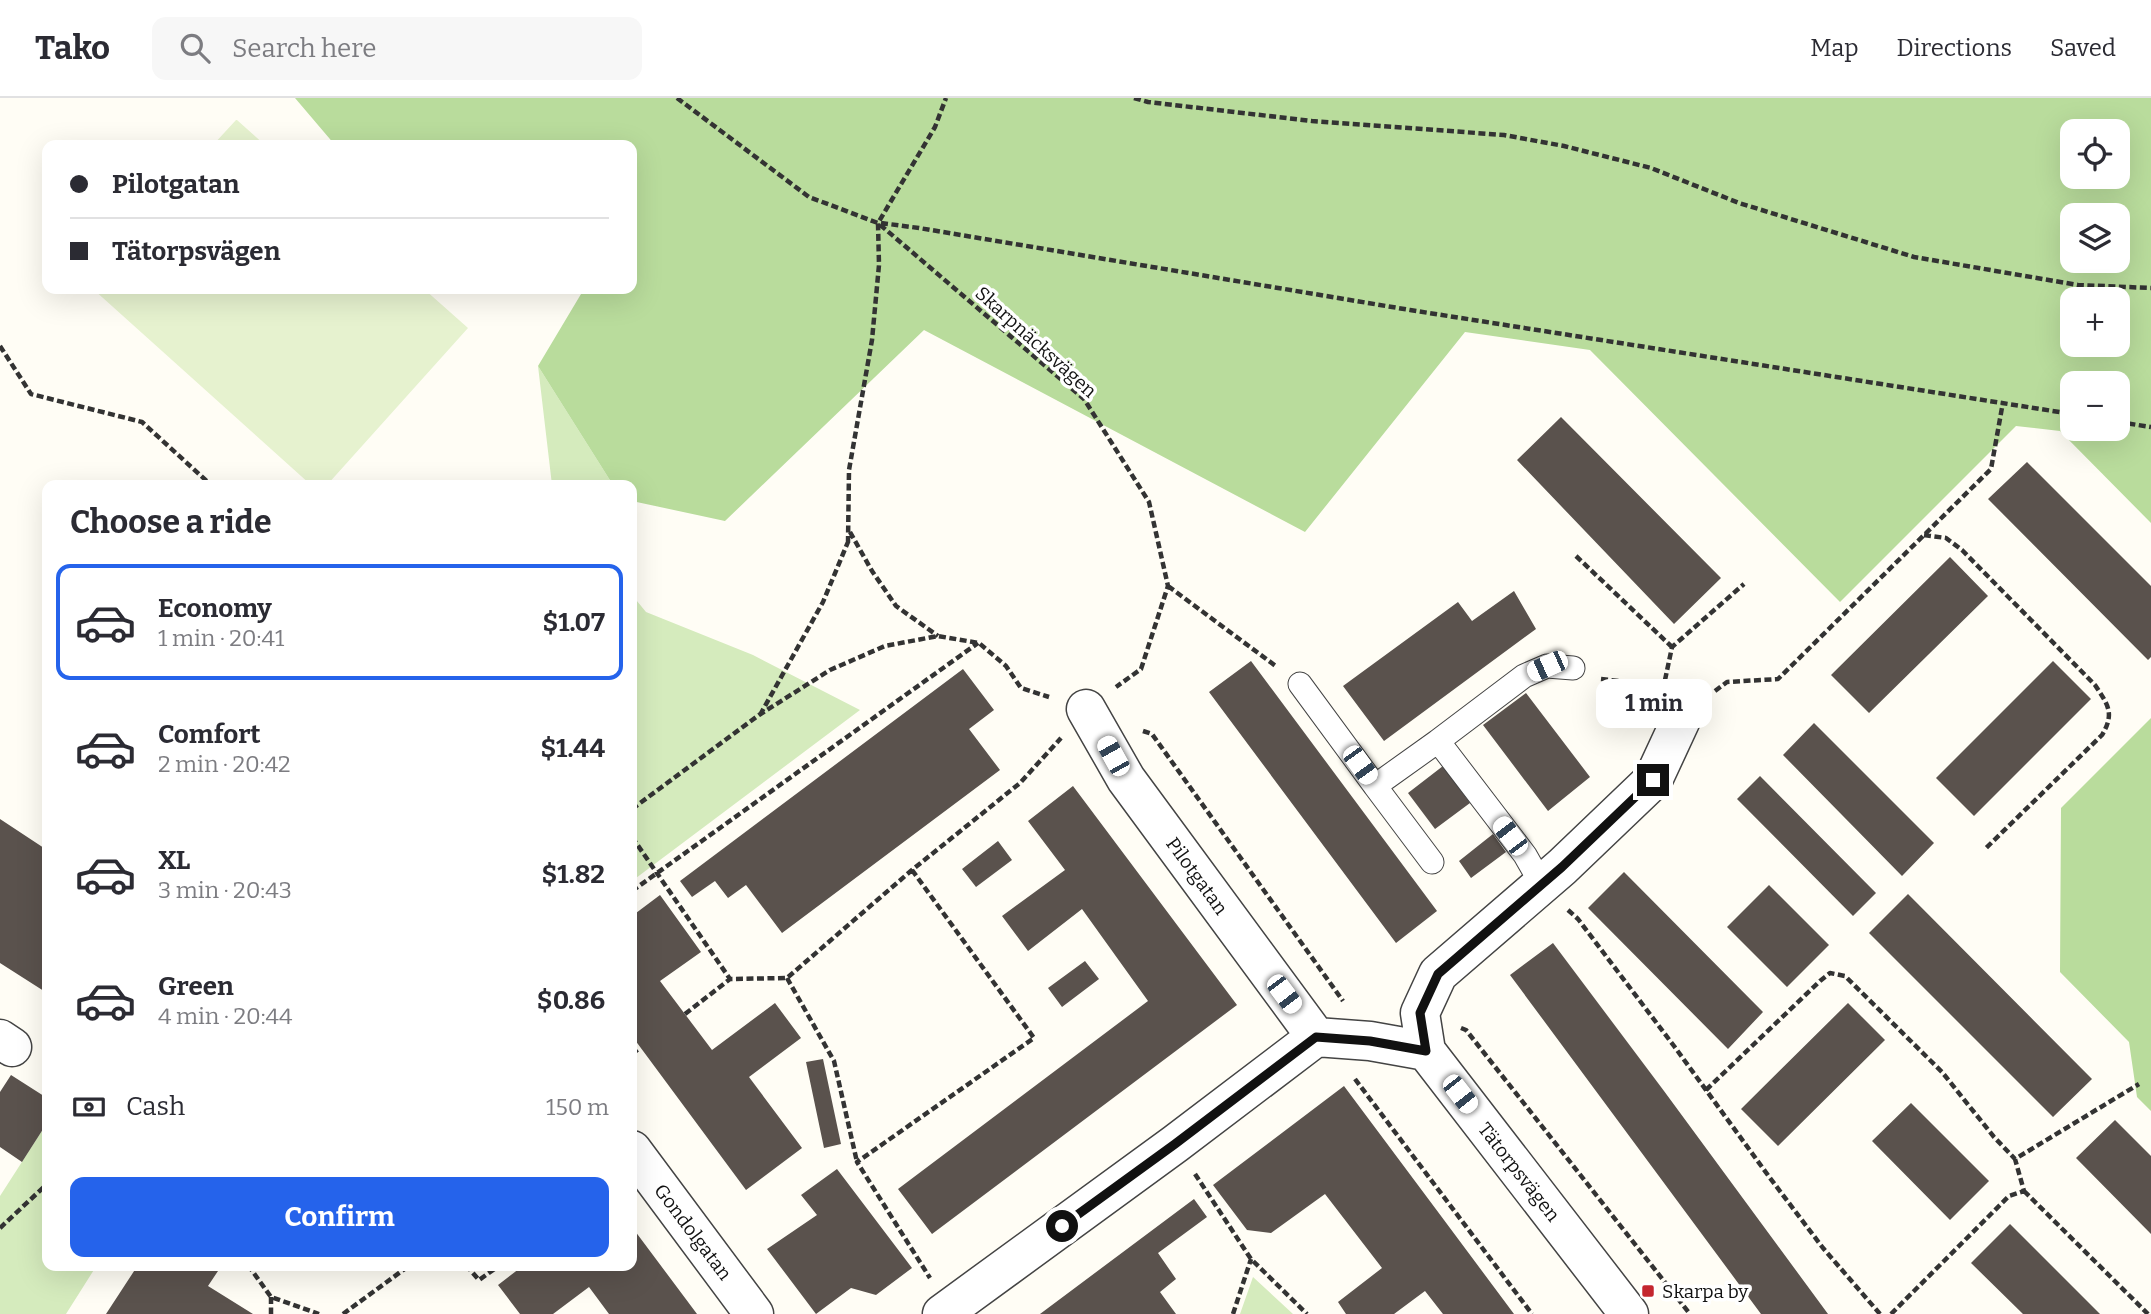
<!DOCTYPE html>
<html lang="en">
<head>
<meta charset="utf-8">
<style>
	body { margin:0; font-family:Bitter,serif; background:#f7f7f7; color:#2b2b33; height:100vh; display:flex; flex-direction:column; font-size:26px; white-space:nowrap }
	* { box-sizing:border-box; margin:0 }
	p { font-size:23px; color:#7c7c81 }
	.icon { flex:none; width:38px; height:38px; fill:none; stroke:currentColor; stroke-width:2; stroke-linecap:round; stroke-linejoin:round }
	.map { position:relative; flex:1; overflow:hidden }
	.drawer { position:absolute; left:42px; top:382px; width:595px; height:791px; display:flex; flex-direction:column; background:#fff; border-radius:14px; box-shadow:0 7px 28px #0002 }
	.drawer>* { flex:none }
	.hud { position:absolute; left:42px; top:42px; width:595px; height:154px; border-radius:14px; box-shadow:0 7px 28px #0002; display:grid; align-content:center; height:154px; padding:0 28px; background:#fff }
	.tools { position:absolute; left:2060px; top:21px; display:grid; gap:14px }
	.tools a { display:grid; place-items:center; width:70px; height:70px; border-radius:14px; background:#fff; box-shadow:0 7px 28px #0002; font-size:35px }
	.end { position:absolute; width:32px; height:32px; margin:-16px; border:9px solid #111; background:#fff; box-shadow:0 0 0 4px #fff }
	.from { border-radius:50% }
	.bubble { position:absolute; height:49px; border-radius:14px; background:#fff; box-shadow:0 7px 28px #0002; font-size:23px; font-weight:700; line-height:49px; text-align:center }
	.car { position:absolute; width:21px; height:42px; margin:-21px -10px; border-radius:9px; box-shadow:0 0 5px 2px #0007; background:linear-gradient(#fff 24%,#345 0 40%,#fff 0 76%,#345 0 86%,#fff 0) }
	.hud b { display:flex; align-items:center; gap:24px; height:66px; font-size:26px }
	.hud b+b { border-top:2px solid #e1e1e2 }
	.hud i { width:18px; height:18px; background:#2b2b33 }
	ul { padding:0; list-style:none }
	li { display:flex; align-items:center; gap:21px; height:116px; margin:0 14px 10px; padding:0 14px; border:4px solid transparent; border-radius:14px }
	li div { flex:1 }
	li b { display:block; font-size:26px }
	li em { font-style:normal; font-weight:700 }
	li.selected { border-color:#2563eb }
	li>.icon { width:63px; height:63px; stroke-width:1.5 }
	h2 { padding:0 28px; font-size:32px; line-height:84px }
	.pay { display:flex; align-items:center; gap:18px; height:77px; padding:0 28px; font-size:26px }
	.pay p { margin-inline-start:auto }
	.button { display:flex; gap:14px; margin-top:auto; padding:14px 28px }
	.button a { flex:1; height:80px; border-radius:14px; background:#2563eb; color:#fff; font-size:28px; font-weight:700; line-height:80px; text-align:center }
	header { display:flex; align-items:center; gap:42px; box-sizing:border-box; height:98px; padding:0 35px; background:#fff; border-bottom:2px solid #e1e1e2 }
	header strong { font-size:33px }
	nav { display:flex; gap:38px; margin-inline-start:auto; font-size:24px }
	.search { width:490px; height:63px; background:#f7f7f7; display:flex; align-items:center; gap:18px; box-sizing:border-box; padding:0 24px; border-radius:14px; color:#7c7c81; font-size:26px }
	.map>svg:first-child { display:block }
</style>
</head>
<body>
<header>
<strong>Tako</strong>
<div class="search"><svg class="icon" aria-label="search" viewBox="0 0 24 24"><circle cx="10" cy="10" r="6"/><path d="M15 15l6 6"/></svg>Search here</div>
<nav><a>Map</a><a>Directions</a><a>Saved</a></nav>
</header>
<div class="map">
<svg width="2151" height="1216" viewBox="0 0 2151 1216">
	<rect width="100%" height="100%" fill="#fffdf5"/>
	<path fill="#d5ebbd" d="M538,268L613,387H552Z
		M632,497L646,514L753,557L860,612L632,783Z
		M47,1025V1167H97L66,1216H0V1098Z
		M1253,1179L1293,1216H1240Z"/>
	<path fill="#b9dc9c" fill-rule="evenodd" d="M295,0H2151V425L2060,333L2016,328L1840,504L1590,252L1465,234L1305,434L924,232L725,423L632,403V387H613L538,268L584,191H632V47H335ZM2072,33H2118V79H2072ZM2072,117H2118V163H2072ZM2072,201H2118V247H2072ZM2072,285H2118V331H2072Z
		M2151,620V1013L2137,999L2129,944L2060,874L2061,710Z"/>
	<path fill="#e6f2cf" d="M236,22H237L265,47H213Z
		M93,191H424L468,230L327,387H311Z"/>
	<path fill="#5a524d" d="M1561,319L1721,480L1674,526L1517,362Z
		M2027,364L2151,488V559L2148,562L1988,401Z
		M1950,459L1988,498L1869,615L1831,577Z
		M1514,493L1536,531L1384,643L1343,588L1458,504L1472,523Z
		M1251,563L1437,813L1396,845L1209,594Z
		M2053,563L2091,601L1974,718L1936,680Z
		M963,571L994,612L969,631L1000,672L782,835L746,787L728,800L715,783L692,799L680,783Z
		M1526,595L1590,679L1548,713L1483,627Z
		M1814,625L1934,745L1902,778L1783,657Z
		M1443,668L1470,705L1435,731L1408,695Z
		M1760,678L1876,795L1853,818L1737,701Z
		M1073,688L1237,907L932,1136L898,1091L1148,903L1082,811L1028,853L1002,818L1065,772L1028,723Z
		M0,721L47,752V895L0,865Z
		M1493,736L1506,754L1471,780L1459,763Z
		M998,743L1012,762L976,789L962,771Z
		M1624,774L1763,914L1728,951L1588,810Z
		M1769,787L1829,847L1787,889L1727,829Z
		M1908,796L2092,981L2053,1019L1869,835Z
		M660,797L701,854L660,883L712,952L775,905L801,940L749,979L802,1050L746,1092L632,938V818Z
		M1553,845L1664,993L1828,1216H1761L1510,877Z
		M1085,863L1099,881L1062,909L1048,890Z
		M1848,905L1885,942L1778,1048L1741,1011Z
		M823,961L841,1046L824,1050L806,964Z
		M11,977L47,1000V1025L22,1064L0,1049V994Z
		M1344,988L1444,1122L1514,1216H1443L1425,1193L1394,1216H1346L1338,1204L1382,1170L1325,1096L1271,1135L1247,1132L1213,1087Z
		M1911,1005L1989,1083L1950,1122L1872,1043Z
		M2115,1022L2151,1058V1136L2076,1060Z
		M837,1071L912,1170L876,1197L851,1190L816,1216L767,1151L817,1117L801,1097Z
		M1194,1101L1207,1119L1158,1155L1176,1181L1160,1194L1176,1216H1040Z
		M2010,1126L2100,1216H2023L1971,1165Z
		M632,1129L697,1216H609L589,1189L553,1216H520L498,1187L524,1167H632Z
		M138,1167H222L208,1188L253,1216H106Z"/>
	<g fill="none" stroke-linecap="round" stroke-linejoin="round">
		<defs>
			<path id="lane" d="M1300,586L1375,688
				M1438,643L1524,578L1547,568L1573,570
				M1432,764L1375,688L1438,643L1525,757L1542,787"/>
			<path id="street" d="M1086,611L1126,681L1316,939
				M0,941L12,949
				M632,1052L754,1216
				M942,1216L1175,1046L1316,939L1370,943L1426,953
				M1629,1216L1426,953L1420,915L1438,876L1562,769L1653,682L1685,613"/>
		</defs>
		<use href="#lane" stroke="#444" stroke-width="25"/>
		<use href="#street" stroke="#444" stroke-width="41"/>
		<path stroke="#333" stroke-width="4.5" stroke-dasharray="7 3.5" stroke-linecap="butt" d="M677,0L809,99L878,125L1084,301L1149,404L1168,488L1141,571L1116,589
			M1134,0L1148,4L1312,23L1504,37L1564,48L1651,70L1739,105L1914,159L2078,187L2151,190
			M881,125L919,130L1410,212L2072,316
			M0,248L31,296L142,324L211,387
			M2118,324L2151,329
			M850,434L872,473L896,508L938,538
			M1924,437L1946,440L1962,452L2095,587C2108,607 2115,615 2102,637L1984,752
			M848,445L849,372L872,242L879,167L878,125L935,29L946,0
			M1576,458L1672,549
			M1168,488L1277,569
			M1601,581L1646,586L1656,592
			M1665,582L1672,549L1744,486
			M1715,593L1727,584L1778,581L1991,371L2003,304
			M760,617L823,504L848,444
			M1143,633L1152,636L1343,903
			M632,711L759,617L830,572L885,548L938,538L979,545L1006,568L1021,590L1049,599
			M632,739L730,881L787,880L912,772L1020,685L1061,640
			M912,772L1034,940L857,1064L930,1180
			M632,793L978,545
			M1568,812L1578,821L1674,948L1770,1080L1823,1150L1880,1216
			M787,880L834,963L857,1064
			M685,916L730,881
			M1461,930L1466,932L1690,1216
			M632,956L640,950
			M1355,981L1532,1216
			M1706,992L1820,883L1830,875L1845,878L1942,974L1994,1039L2015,1061
			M1195,1076L1251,1161L1307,1216
			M2024,1093L2148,1216
			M0,1130L47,1086
			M248,1167L271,1199L319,1216
			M466,1167L479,1182L500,1167
			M271,1199V1216
			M343,1216L410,1167
			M1233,1216L1251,1161
			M1891,1216L2009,1098L2024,1093L2015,1061L2139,986"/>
		<use href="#lane" stroke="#fff" stroke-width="23"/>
		<use href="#street" stroke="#fff" stroke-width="38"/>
	</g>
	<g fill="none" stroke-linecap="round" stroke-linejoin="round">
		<path stroke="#111" stroke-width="9" d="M1062,1128L1175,1046L1316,939L1370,943L1426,953L1420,915L1438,876L1562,769L1653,682"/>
	</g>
	<rect fill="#c4262e" stroke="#fff" stroke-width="2.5" x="1641" y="1186" width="14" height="14" rx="3.5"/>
	<g text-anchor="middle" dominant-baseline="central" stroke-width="7" stroke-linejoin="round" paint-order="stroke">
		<g font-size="19" fill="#111" stroke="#fff">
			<text transform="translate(1036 244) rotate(42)">Skarpnäcksvägen</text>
			<text transform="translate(1197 778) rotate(54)">Pilotgatan</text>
			<text transform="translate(1519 1074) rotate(52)">Tätorpsvägen</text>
			<text transform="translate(693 1134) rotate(53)">Gondolgatan</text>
		</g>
		<g font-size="19" fill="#111" stroke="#fff" text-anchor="start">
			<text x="1662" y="1193">Skarpa by</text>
		</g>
	</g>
</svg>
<div class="tools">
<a><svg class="icon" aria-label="locate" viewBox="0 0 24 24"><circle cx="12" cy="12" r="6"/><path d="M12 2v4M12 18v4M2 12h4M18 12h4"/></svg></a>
<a><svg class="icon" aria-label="layers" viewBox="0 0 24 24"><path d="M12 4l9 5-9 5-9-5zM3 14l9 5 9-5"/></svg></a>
<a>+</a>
<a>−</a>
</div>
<i class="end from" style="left:1062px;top:1128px"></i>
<i class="end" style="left:1653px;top:682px"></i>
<div class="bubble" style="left:1596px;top:581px;width:116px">1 min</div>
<i class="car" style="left:1547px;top:568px;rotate:246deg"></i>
<i class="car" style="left:1113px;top:658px;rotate:331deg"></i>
<i class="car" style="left:1360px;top:667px;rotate:144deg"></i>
<i class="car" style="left:1510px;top:738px;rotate:323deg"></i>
<i class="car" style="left:1284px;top:896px;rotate:143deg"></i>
<i class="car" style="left:1460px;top:996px;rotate:142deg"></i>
<div class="hud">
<b><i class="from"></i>Pilotgatan</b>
<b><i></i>Tätorpsvägen</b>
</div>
<section class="drawer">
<h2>Choose a ride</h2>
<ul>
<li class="selected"><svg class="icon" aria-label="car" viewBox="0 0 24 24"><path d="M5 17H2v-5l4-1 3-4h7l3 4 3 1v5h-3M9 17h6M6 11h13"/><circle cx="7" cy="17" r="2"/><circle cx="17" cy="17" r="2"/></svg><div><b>Economy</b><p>1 min · 20:41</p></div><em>$1.07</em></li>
<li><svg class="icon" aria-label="car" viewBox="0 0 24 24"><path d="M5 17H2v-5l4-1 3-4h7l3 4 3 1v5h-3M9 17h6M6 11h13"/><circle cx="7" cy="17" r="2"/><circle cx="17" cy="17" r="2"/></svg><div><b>Comfort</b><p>2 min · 20:42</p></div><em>$1.44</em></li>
<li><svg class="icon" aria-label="car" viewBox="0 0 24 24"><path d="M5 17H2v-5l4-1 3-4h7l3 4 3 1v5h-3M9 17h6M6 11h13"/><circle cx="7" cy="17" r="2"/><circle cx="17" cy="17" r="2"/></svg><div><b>XL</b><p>3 min · 20:43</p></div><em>$1.82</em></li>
<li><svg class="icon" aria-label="car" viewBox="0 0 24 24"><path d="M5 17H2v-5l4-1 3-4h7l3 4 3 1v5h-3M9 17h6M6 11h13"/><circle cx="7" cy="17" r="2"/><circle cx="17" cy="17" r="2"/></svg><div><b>Green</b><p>4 min · 20:44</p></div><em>$0.86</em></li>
</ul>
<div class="pay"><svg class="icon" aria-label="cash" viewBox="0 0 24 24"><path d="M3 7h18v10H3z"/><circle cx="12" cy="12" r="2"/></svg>Cash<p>150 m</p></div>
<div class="button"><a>Confirm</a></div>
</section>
</div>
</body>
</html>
